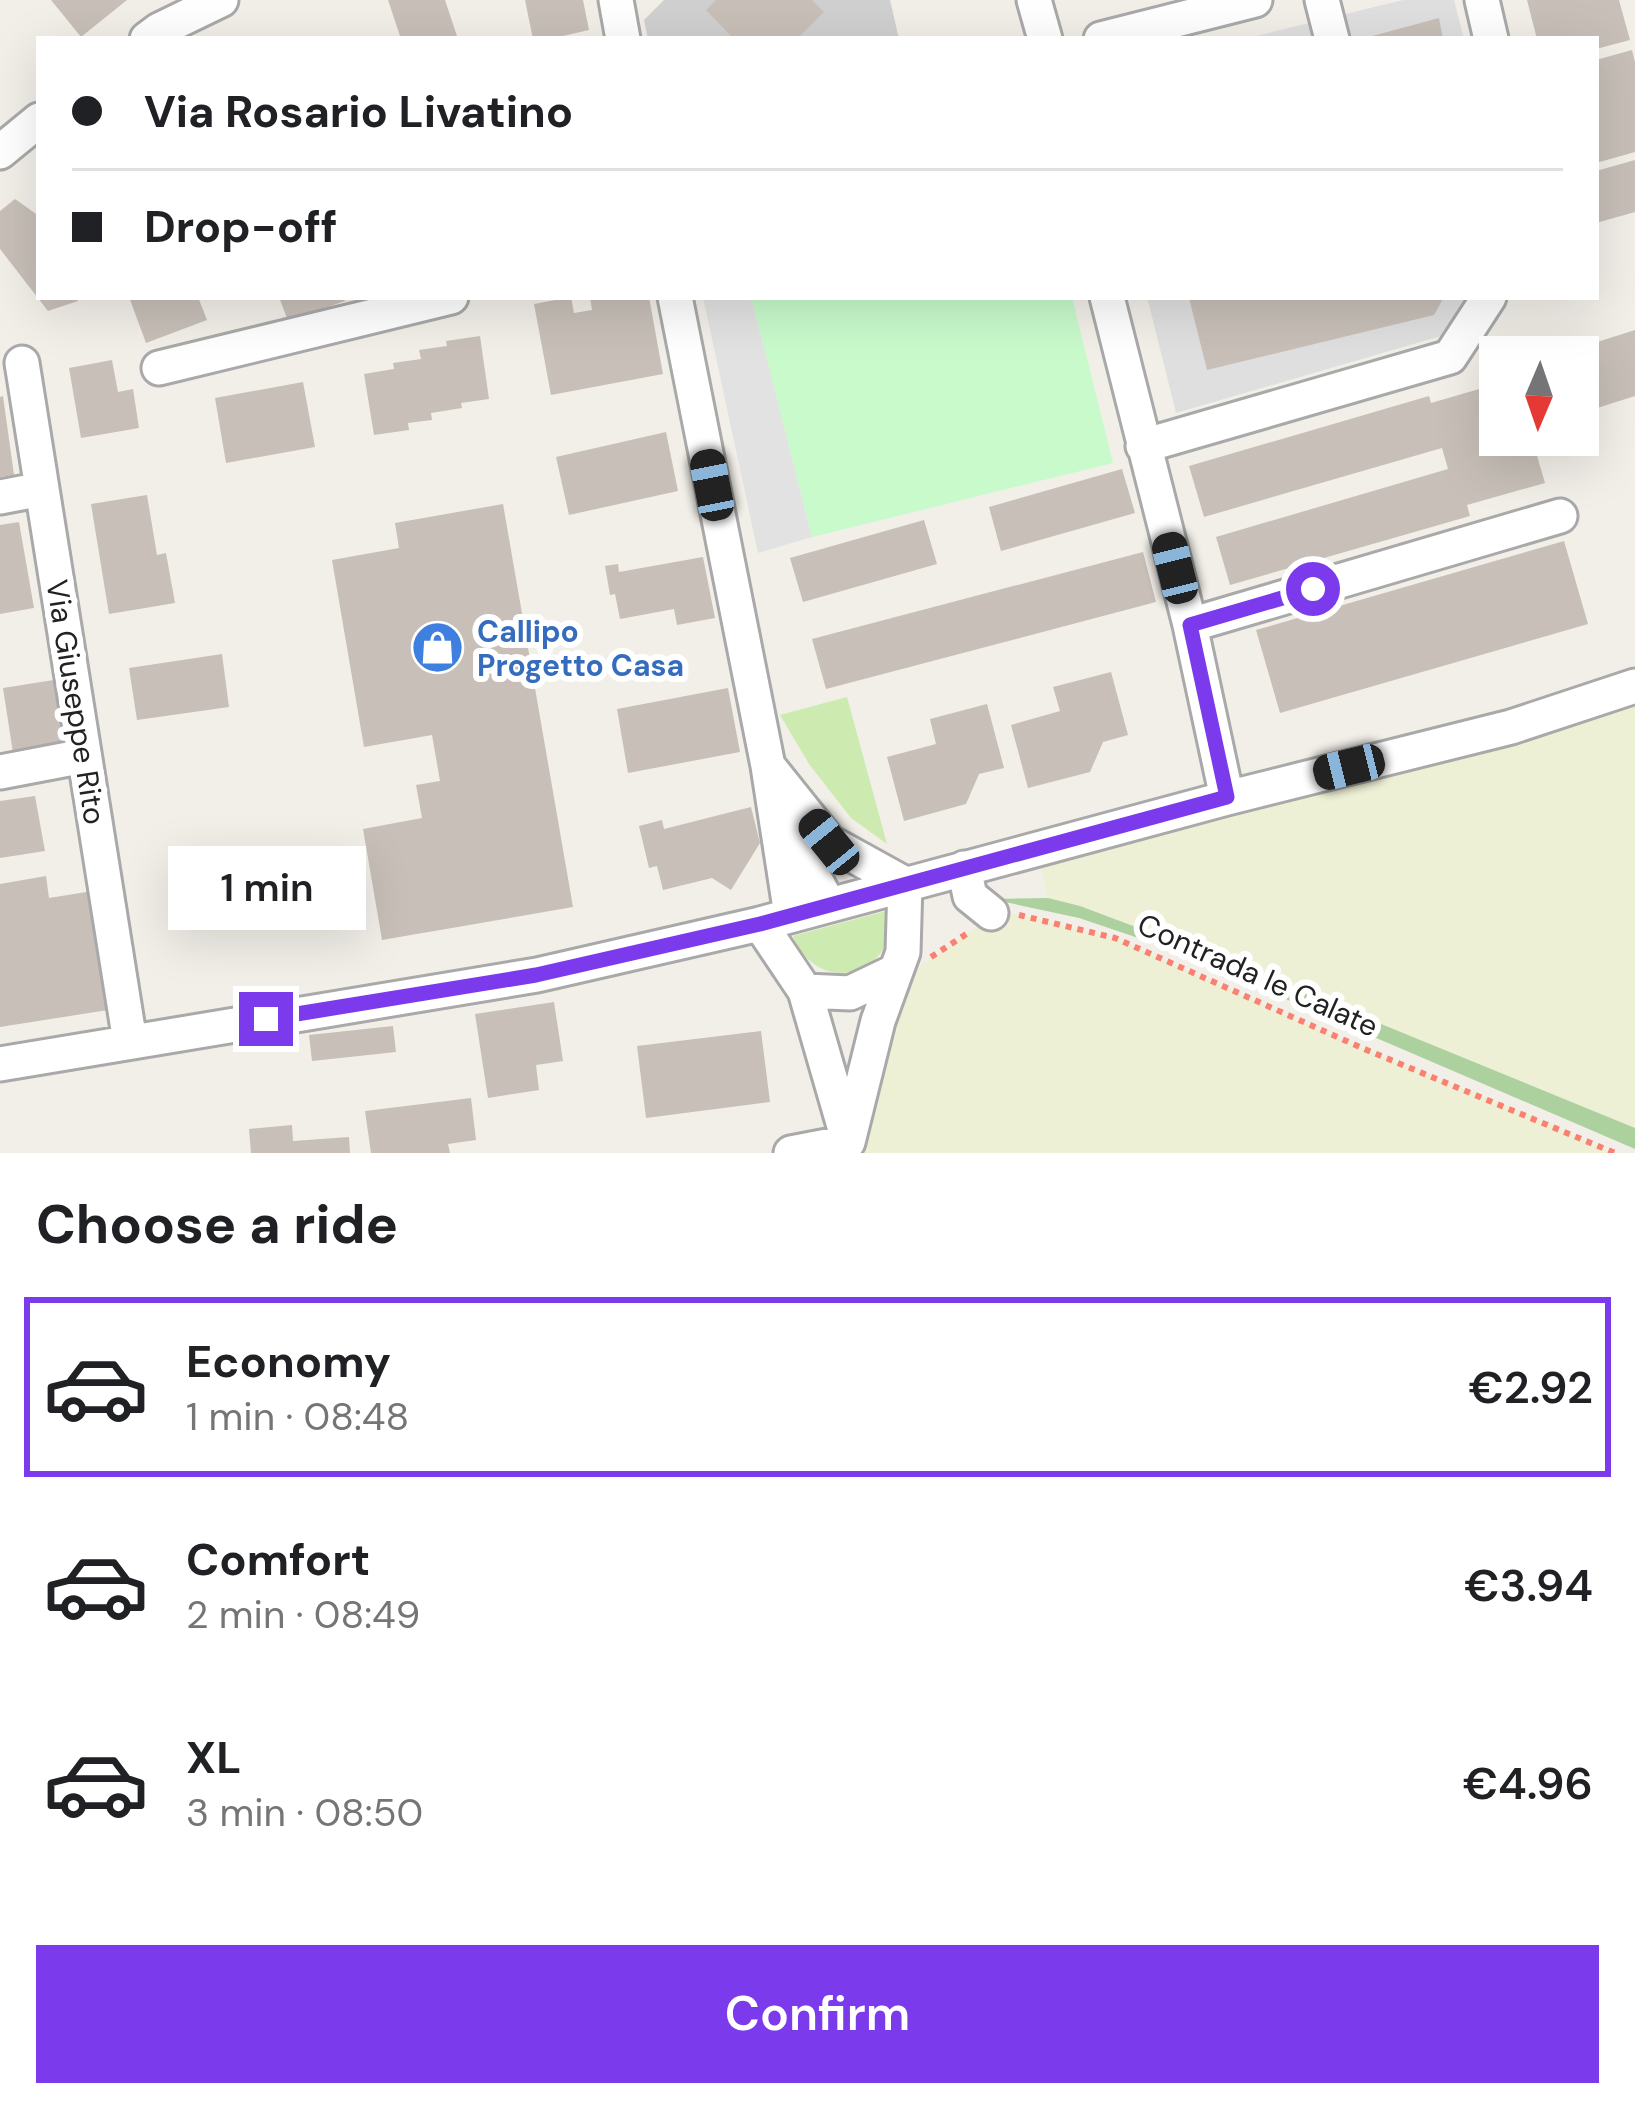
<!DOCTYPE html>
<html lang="en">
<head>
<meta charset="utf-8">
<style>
	body { margin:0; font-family:"DM Sans",sans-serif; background:#f6f6f6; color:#202124; height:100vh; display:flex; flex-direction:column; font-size:45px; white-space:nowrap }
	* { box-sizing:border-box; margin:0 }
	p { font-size:39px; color:#757577 }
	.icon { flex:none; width:66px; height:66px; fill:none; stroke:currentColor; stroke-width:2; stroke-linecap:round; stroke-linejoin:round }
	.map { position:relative; height:1153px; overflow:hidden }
	.drawer { display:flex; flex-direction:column; background:#fff; flex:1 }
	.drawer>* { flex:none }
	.hud { position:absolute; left:36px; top:36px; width:1563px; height:264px; border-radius:0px; box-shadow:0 12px 48px #0002; display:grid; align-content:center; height:264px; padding:0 36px; background:#fff }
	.needle { width:78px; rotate:182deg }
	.fabs { position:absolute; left:1479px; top:336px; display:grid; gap:24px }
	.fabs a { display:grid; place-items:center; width:120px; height:120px; border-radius:0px; background:#fff; box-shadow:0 12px 48px #0002; font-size:60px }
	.end { position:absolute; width:54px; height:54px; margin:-27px; border:15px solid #7c3aed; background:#fff; box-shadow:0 0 0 6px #fff }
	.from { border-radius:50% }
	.bubble { position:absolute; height:84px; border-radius:0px; background:#fff; box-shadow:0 12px 48px #0002; font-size:39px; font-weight:600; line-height:84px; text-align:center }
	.car { position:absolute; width:36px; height:72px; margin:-36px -18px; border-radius:15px; box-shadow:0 0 9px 3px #0007; background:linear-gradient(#222 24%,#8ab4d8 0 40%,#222 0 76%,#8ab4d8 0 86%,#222 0) }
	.hud b { display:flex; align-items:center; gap:42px; height:114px; font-size:45px }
	.hud b+b { border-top:3px solid #e0e0e0 }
	.hud i { width:30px; height:30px; background:#202124 }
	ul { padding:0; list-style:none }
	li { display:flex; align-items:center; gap:36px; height:180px; margin:0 24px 18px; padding:0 12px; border:6px solid transparent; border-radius:0px }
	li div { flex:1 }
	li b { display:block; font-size:45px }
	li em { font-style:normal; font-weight:600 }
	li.current { border-color:#7c3aed }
	li>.icon { width:108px; height:108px; stroke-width:1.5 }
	h2 { padding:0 36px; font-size:54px; line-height:144px }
	.cta { display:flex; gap:24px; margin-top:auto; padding:24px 36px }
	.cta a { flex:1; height:138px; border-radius:0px; background:#7c3aed; color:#fff; font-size:48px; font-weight:600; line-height:138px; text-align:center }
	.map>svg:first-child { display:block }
</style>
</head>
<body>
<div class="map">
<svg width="1635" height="1153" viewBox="0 0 1635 1153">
	<rect width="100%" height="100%" fill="#f2efe9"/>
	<path fill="#e0dfdf" d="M1403,0H1454L1464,39H1244Z
		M1147,297H1469L1448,334L1176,413Z"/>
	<path fill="#d0d0d0" d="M664,0H890L899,39H648L644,20Z"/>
	<path fill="#eef0d5" d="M1635,686V1128L1237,965L1080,906L1048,898L1036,847Z
		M991,913L1015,914L1115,938L1362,1048L1527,1114L1613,1153H851L890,987L974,929Z"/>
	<path fill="#cdebb0" d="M847,697L887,844L851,818L809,764L780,715Z
		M886,911C904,971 820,1002 793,936Z"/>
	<path fill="#add19e" d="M1048,898L1080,906L1237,965L1635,1128V1149L1162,946L1079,918L991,899Z"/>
	<path fill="#c8facc" d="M751,297H1072L1113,463L812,537Z"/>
	<path fill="#e2e2e2" d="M703,297H751L812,537L758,553Z"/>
	<path fill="#c7bfb8" d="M51,0H127L81,37Z
		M388,0H445L458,39H401Z
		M525,0H583L589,30L550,39H533Z
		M716,0H812L824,12L797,39H734L706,10Z
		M1527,0H1619L1630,40L1596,49V39H1537Z
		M1439,18L1443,39H1365V38Z
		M1632,50L1635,62V152L1596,163V60Z
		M1635,160V212L1596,223V171Z
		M15,199L39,216V297H77L78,301L48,311L0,249V211Z
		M129,297H198L207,320L146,343Z
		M279,297H343L345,301L288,321Z
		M571,297L574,313L592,310L590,297H649L663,374L551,395L534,304Z
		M1193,297H1444L1434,315L1207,370L1189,298Z
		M1635,330V396L1591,410L1578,369V357H1574L1572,350Z
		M480,336L489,399L461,403L462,408L431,413L432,420L408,423L409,430L374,435L364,374L394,369L393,363L421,359L419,350L447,346L446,341Z
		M112,360L118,392L133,389L139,428L81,438L69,368Z
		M303,382L315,447L226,463L215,398Z
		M1500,383V435H1531L1545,483L1467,505L1470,516L1230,585L1216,537L1448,469L1442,448L1204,517L1189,466L1429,396L1431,403Z
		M3,396L14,475L0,477V397Z
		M666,432L678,491L569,515L556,457Z
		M1122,469L1135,513L1001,551L989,507Z
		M147,495L157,555L166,553L175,603L109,614L91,504Z
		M503,504L573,907L382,940L363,829L422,818L416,785L440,781L432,735L364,747L332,560L399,548L395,523Z
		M924,520L937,564L803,602L790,558Z
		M19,522L34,608L0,614V525Z
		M1564,541L1588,624L1280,713L1256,630Z
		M1143,552L1156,602L826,689L812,639Z
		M703,557L715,618L677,625L674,609L620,619L615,594L610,595L605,566L618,564L619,572Z
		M222,654L229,707L137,720L129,668Z
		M1111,672L1128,735L1103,742L1090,772L1028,788L1011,725L1060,711L1053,687Z
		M60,679L71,743L13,753L3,688Z
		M728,688L740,752L628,773L617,709Z
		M987,704L1004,768L979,774L966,804L904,821L887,757L936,744L930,719Z
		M35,796L45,851L0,858V801Z
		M751,807L760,843L731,890L712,878L663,890L657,866L649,868L639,826L662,820L664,829Z
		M46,876L49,898L99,890L108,1010L0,1027V884Z
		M554,1002L563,1061L536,1065L539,1090L488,1098L475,1014Z
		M393,1026L396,1052L312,1061L309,1035Z
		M761,1031L770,1102L646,1118L637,1046Z
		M471,1098L476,1140L448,1144L450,1153H371L365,1111Z
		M292,1125L293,1141L349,1137L350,1153H251L249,1129Z"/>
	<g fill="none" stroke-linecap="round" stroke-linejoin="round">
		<defs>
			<path id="minor" d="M616,0L623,39
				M1034,0L1045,39
				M1322,0L1332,39
				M1482,0L1491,39
				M147,39L159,30L221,0
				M1101,39L1255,0
				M0,152L39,120
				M675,297L768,766L791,915
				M1107,297L1190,625L1227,798
				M22,363L130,1042
				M159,368L451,297
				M1143,446L1450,357L1489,297
				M0,497L42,489
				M1190,625L1560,516
				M769,767L829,842L905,884L903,952L878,1021L848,1142
				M0,772L84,756
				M785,823L829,905
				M964,868L970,896L991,913
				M760,924L805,991L848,1140
				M805,991L850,993L896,971
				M0,1064L537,975L760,924L1227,798L1511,727L1635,686
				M791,1153L848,1142"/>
		</defs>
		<use href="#minor" stroke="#a9a9a9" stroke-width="39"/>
		<path stroke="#fa8072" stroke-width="6" stroke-dasharray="6 6" stroke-linecap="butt" d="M1019,915L1115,938L1362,1048L1615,1153
			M931,957L971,931"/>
		<use href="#minor" stroke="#fff" stroke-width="33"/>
	</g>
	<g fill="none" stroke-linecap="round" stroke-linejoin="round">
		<path stroke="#7c3aed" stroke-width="15" d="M266,1019L536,975L760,924L1227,797L1190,625L1313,589"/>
	</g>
	<defs>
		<symbol id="shop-disc" viewBox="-11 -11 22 22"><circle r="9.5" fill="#3f7fe0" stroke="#fff"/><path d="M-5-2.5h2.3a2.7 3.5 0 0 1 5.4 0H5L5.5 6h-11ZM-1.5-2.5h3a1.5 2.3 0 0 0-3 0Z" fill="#fff"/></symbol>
	</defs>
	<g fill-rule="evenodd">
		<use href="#shop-disc" x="408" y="618" width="59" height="59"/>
	</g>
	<g text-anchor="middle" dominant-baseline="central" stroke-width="12" stroke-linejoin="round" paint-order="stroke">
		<g font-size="30" font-weight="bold" fill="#366cbe" stroke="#fff" text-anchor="start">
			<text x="477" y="631">Callipo<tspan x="477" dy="34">Progetto Casa</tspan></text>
		</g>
		<g font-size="30" fill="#222" stroke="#fff">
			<text transform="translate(76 702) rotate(81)">Via Giuseppe Rito</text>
			<text transform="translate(1258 975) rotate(24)">Contrada le Calate</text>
		</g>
	</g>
</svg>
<div class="fabs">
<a><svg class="needle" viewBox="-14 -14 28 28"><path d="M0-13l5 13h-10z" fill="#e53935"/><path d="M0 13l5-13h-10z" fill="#757577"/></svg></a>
</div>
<i class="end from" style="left:1313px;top:589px"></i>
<i class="end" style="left:266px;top:1019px"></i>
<div class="bubble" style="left:168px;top:846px;width:198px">1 min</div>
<i class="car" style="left:712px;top:485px;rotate:349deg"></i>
<i class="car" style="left:1175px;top:568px;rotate:346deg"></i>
<i class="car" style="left:1349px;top:767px;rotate:256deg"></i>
<i class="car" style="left:829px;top:842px;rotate:321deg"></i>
<div class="hud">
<b><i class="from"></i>Via Rosario Livatino</b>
<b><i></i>Drop-off</b>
</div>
</div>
<section class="drawer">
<h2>Choose a ride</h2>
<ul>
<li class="current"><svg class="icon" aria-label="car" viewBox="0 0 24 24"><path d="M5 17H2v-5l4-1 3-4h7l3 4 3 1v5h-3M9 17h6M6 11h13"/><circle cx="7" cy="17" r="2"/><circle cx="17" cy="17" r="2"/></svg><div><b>Economy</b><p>1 min · 08:48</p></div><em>€2.92</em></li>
<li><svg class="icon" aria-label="car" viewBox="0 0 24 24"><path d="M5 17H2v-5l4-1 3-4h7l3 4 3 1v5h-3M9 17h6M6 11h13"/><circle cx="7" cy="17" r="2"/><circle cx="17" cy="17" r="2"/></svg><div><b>Comfort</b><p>2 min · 08:49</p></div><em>€3.94</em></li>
<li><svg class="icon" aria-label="car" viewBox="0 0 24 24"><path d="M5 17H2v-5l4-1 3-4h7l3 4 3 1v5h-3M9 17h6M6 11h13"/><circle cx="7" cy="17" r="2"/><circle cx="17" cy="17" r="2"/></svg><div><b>XL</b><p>3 min · 08:50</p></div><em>€4.96</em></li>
</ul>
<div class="cta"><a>Confirm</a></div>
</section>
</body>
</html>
